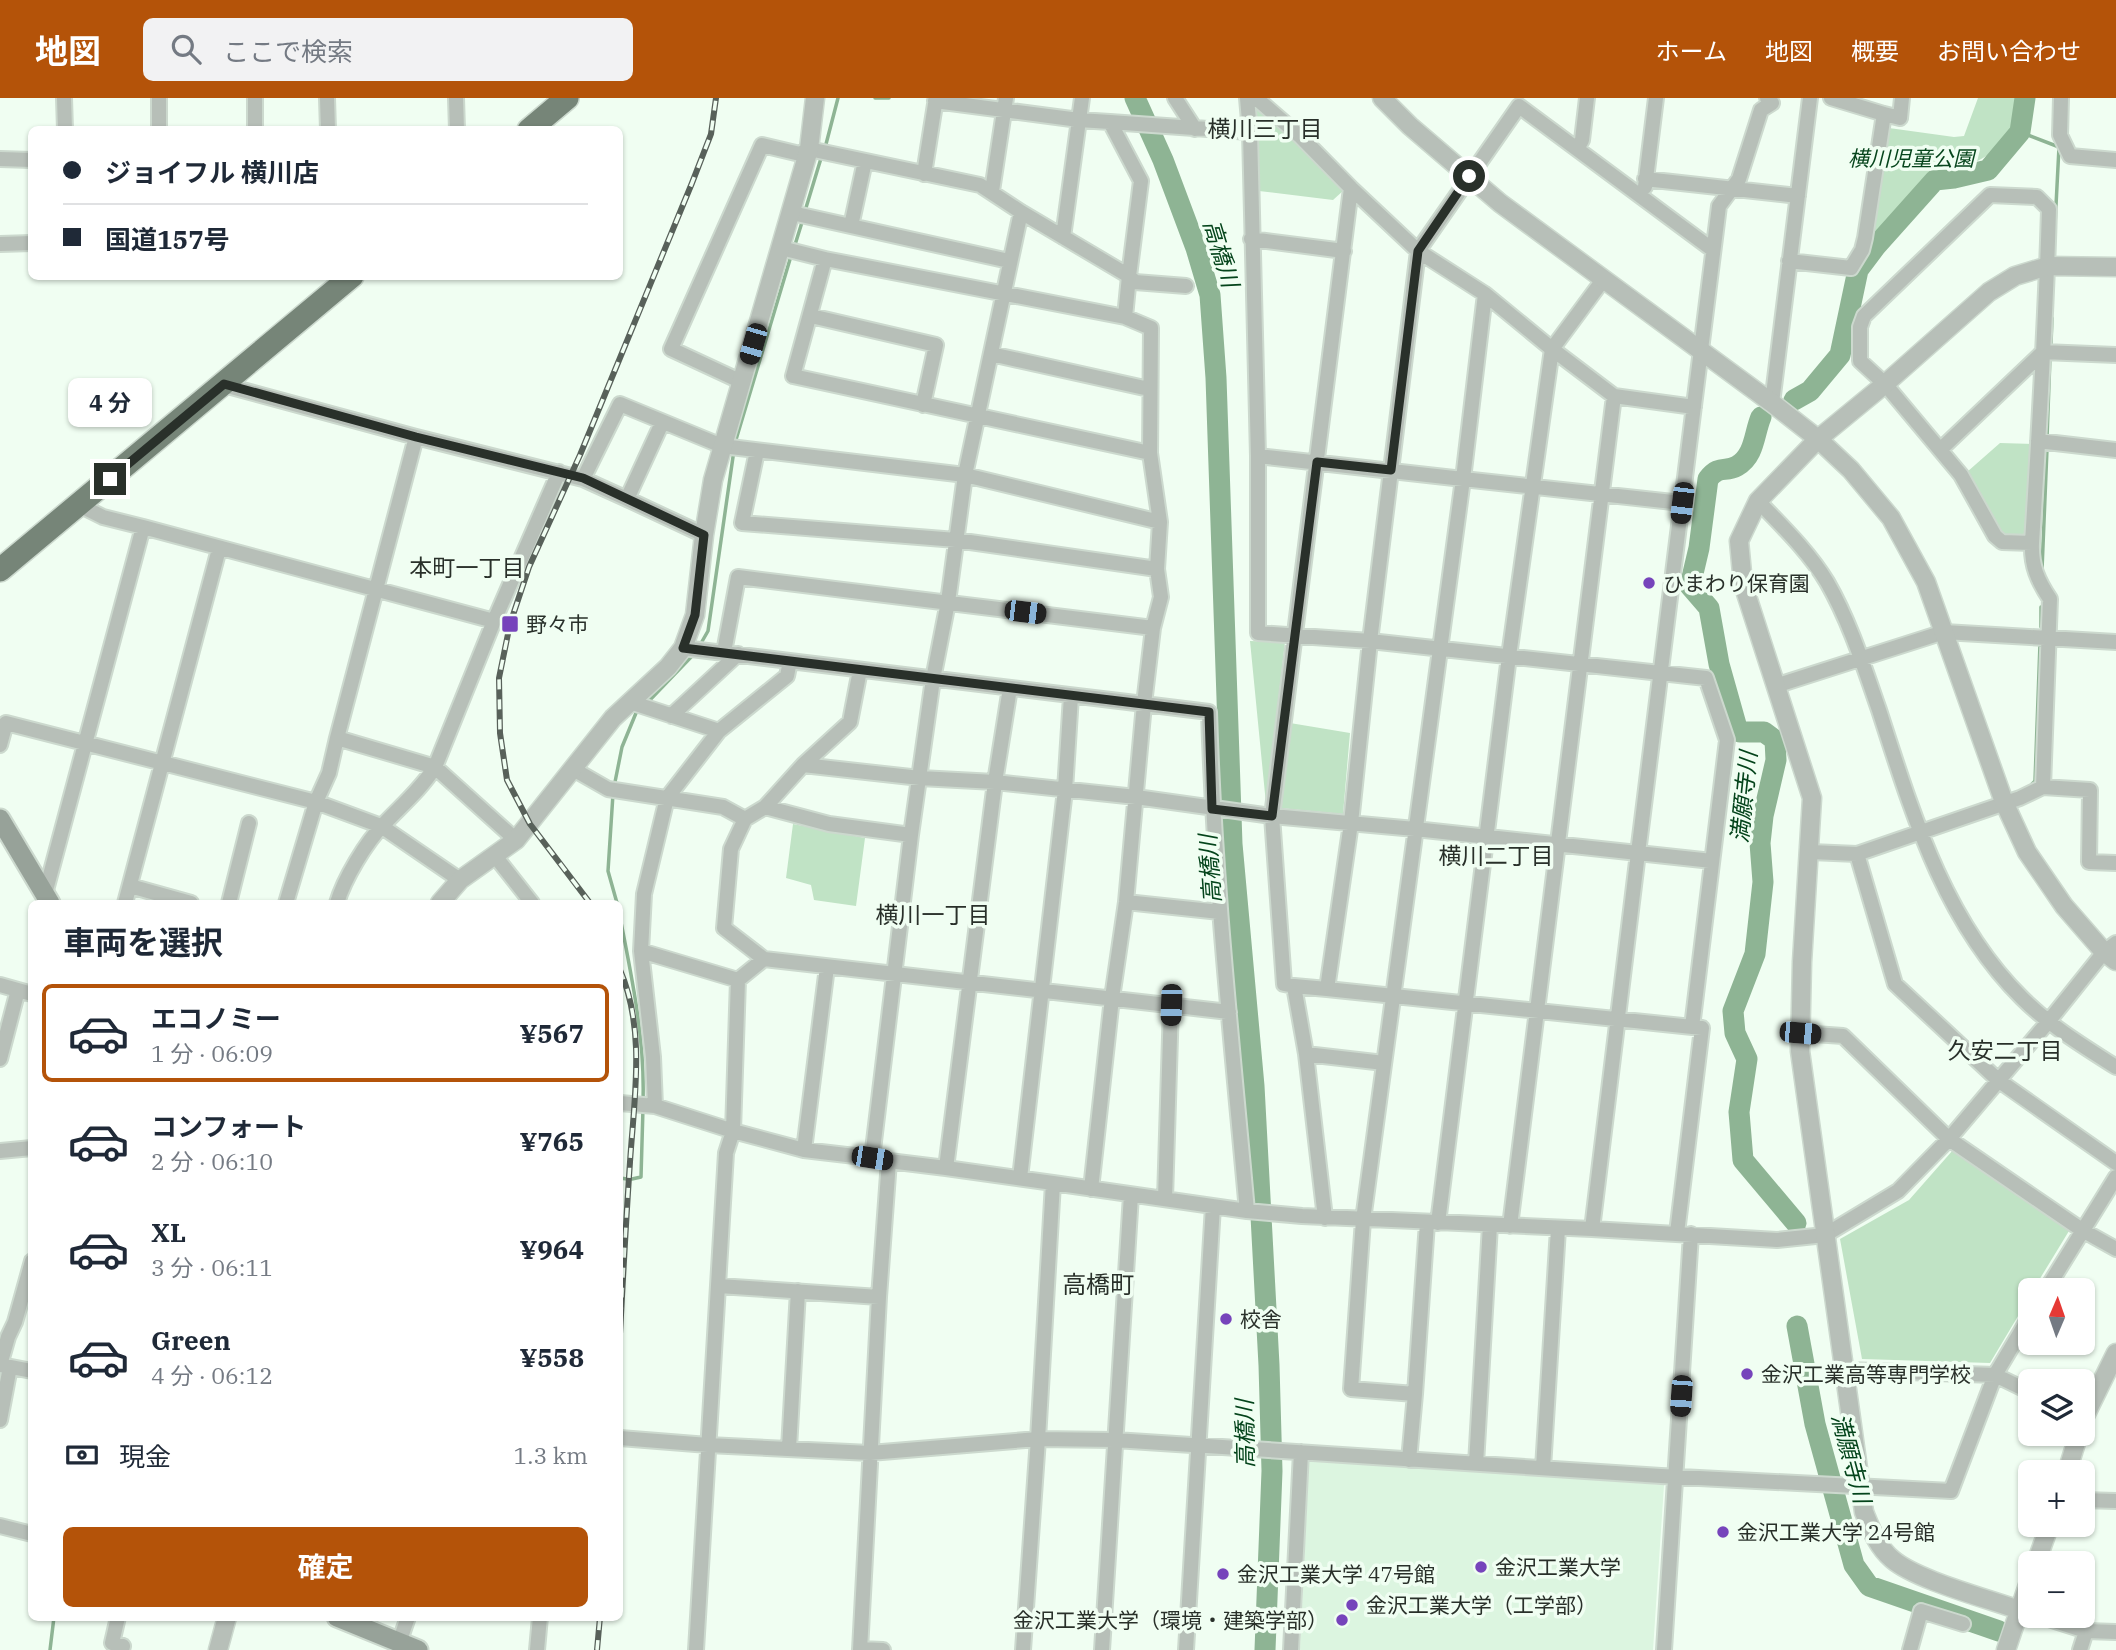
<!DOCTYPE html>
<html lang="ja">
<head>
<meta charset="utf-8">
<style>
	body { margin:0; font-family:"IBM Plex Serif","Noto Sans JP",serif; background:#f2f2f3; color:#1f2937; height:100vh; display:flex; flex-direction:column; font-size:26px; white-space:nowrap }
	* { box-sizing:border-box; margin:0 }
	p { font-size:23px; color:#747a83 }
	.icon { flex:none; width:38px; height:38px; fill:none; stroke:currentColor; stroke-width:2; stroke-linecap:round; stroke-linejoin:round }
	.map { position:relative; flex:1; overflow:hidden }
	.panel { position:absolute; left:28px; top:802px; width:595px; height:721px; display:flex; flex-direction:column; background:#fff; border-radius:10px; box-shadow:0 2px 5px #0004 }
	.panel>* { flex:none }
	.top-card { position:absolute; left:28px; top:28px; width:595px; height:154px; border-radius:10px; box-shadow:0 2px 5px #0004; display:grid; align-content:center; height:154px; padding:0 35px; background:#fff }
	.needle { width:46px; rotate:2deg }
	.controls { position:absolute; left:2018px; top:1180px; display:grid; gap:14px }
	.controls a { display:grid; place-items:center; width:77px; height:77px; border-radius:10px; background:#fff; box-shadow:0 2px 5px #0004; font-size:35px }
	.end { position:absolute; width:32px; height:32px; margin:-16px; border:9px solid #29302a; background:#fff; box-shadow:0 0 0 4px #fff }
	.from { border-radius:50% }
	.bubble { position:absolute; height:49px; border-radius:10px; background:#fff; box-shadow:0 2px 5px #0004; font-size:23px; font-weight:700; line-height:49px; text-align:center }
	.car { position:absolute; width:21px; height:42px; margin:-21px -10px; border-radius:9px; box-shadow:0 0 5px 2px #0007; background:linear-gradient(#222 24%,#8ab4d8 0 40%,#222 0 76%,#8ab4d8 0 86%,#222 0) }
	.top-card b { display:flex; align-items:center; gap:24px; height:66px; font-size:26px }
	.top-card b+b { border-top:2px solid #e0e1e3 }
	.top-card i { width:18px; height:18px; background:#1f2937 }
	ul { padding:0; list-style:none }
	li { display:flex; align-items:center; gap:21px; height:98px; margin:0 14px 10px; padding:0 21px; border:4px solid transparent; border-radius:10px }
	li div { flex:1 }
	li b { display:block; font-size:26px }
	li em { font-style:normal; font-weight:700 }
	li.active { border-color:#b45309 }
	li>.icon { width:63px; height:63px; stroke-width:1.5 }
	h2 { padding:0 35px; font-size:32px; line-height:84px }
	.pay { display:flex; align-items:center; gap:18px; height:77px; padding:0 35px; font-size:26px }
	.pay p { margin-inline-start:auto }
	.action { display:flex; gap:14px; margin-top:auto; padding:14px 35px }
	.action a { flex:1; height:80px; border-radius:10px; background:#b45309; color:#fff; font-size:28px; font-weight:700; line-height:80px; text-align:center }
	header { display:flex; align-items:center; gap:42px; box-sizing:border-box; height:98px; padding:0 35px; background:#b45309; color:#fff }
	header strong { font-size:33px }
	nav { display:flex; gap:38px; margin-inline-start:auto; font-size:24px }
	.search { width:490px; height:63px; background:#f2f2f3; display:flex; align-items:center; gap:18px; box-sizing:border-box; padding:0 24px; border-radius:10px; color:#747a83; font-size:26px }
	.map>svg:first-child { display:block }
</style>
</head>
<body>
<header>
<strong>地図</strong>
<div class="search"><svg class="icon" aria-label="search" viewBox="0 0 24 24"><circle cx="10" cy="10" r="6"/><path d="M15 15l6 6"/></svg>ここで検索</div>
<nav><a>ホーム</a><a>地図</a><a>概要</a><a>お問い合わせ</a></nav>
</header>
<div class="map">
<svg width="2116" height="1552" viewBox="0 0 2116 1552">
	<rect width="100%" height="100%" fill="#f0fef2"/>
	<path fill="#dcf5e0" d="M1309,1361L1664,1387L1653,1552H1300Z"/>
	<path fill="#c0e3c5" d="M1252,0L1344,92L1333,102L1259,93Z
		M1978,0H2017C2017,7 2019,16 2018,22C2011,52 1960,75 1933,77L1872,144L1889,30L1954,39L1964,38Z
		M2000,345L2034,346L2028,442L2001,438L1967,374Z
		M1250,543L1285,544L1266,706Z
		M1290,625L1350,635L1343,716L1280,710Z
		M793,726L865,740L856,808L814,802L811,787L786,780Z
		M1953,1052L2072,1128L2033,1192H2030V1198L1990,1265L1862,1261L1840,1141L1909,1102Z"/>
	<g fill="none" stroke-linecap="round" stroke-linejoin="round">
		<path stroke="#8eb494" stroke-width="3.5" d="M875,0H889
			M2020,34L2059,49L2055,127
			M825,50L838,0
			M805,113L822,57
			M794,150L803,121
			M2051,246L2052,220
			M2047,340L2050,259
			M735,345L791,158
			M2042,472L2047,351
			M2041,529V509
			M700,547L708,533L734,352
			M646,606L694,556
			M2032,686L2035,683L2040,546
			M614,689L622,649L636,615L640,611
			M613,696L608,773L617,805
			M620,819C632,881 645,940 643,1003
			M620,1080L627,1081
			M632,1081L641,1079L643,1010
			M50,1552L54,1519"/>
		<path stroke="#8eb494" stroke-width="21" d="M1135,0L1163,62L1196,150L1210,197L1216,280L1232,746L1254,988L1269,1267L1272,1373L1265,1552
			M1794,302L1810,293L1840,257L1858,172L1876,148L1935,82L1954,80L1988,72L2020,34L2025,0
			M1761,319C1754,335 1755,358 1737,368C1725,375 1720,366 1708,381L1699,450L1690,488L1709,510L1719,566L1737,630L1740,634H1764L1775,642L1776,662L1763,718L1760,745L1763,784L1755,856L1733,913L1735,935L1747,961L1739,1014L1743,1062L1796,1125
			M1797,1228L1815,1326L1854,1467L1869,1488L1999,1533"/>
		<defs>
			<path id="minor" d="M64,0L65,32
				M159,0V32
				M255,0V32
				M327,0L328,32
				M456,0L457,32
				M1082,0L1079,22L1110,24L1141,83L1129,178L1135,184L1186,188
				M1175,0L1195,31
				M1247,0L1250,34
				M1256,0L1301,39L1351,90L1418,153L1485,196L1552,251L1614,298L1510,1128
				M1831,0L1884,16
				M2061,0L2060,37L2070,58L2116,62
				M935,3L1079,22L1063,139
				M1110,24L1250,34L1258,358V535L1370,543L1706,580L1727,642L1692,929
				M1577,51L1582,42L1587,0
				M0,61L32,62
				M924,76L936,0
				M1645,81L1798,98
				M1645,89L1656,0
				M992,93L1006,0
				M792,115L1009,163
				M851,128L865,63
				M1251,141L1344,153
				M0,146L32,145
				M781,150L825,161L1125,219
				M825,161L793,278L1150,355
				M1789,163L1851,170L1862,152L1865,140L1884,16L1900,20L1902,0
				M1485,196L1463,381L1682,405
				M811,218L936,247L923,307
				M991,256L1149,291
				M742,284L671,251L762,47L800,56L809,51L980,87L1021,114L1129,178L1125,219L1151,230L1150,355L1160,424L1157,471L1161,499L1153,530L1144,606L1209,614C1214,781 1232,947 1247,1113
				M224,287L416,339L583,381L620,306L722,348L965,377L1160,424
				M1614,298L1694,309
				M1772,305L1810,0
				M416,339L337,640L435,669L516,742
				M2038,343L2116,352
				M1940,352L2043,254L2116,257
				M757,353L742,425L956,442L1157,471
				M1258,358L1463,381L1363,1122L1351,1291L1415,1296L1409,1362
				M583,381L627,401L662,325
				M627,401L704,437
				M1758,403C1782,428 1809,454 1827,484C1850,524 1864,569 1879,612C1912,714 1944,823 2022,900C2050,928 2083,948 2116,969
				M79,407L103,419L143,429
				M2032,445L2002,444L1995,438L1961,377L1885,286L1860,263V229L1864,218L1990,97L2037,99L2049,111C2046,222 2039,334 2032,445C2031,468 2038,483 2050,501L2043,689
				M683,550L1144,606L1126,804L1112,900L1091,1091
				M724,554L738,479L1153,530
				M1775,588L1944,534L2116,544
				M1010,590L995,684L1136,699L1272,718L1415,731L1638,755L1592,1131L1777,1142L1825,1137L1898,1093L1949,1041L2082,1132L2116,1151
				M630,604L719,633
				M671,618L738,556
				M0,647L6,625L316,704L381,728L460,782
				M803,667L850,624L860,572
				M573,671L608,691L723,709L745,721
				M765,709L829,726L911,737
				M1811,754L1857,756L1895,886L1998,982L2116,1065
				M1857,756L2020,700L2043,689L2090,692L2089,764L2116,765
				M495,758L532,805
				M1712,763L1638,755L1719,108L1739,81L1761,12L1772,5L1767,0
				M130,788L191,805
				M45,796L143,429L494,523
				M1126,804L1220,814
				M125,805L219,451
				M229,805L249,725
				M286,805L316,704L329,675L337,640
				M337,805C344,781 366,744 384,726C402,707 421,691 435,669L494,523L559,374
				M641,853L644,796L667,700L719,633L787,578L790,563
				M764,861L1229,914
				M738,882L733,1033L804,1052L872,1060
				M0,887L32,896
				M1294,888L1327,891
				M1800,935L1843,938L1949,1041L2048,924L2104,854L2116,845
				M1306,956L1384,965
				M0,961L18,892
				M620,1005L655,1008L653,959L641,853L738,882L764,861L724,830L731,751L745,721L765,709L803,667L920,680L995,684L946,1070L889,1063
				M655,1008L733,1033L726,1055L696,1552
				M804,1052L827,869
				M0,1053L32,1050
				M946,1070L1053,1085
				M1020,1080L1065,692L1071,598
				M1165,1101L1171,907
				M1325,1120L1306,956L1294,888L1284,886L1272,718L1351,90
				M1438,1125L1509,558L1552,251L1603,182
				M1677,1135L1702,930L1327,891L1351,725L1370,543L1418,153L1519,8L1713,152
				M719,1188L879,1199
				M2046,1192L2116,1079
				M0,1267L8,1239L15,1224L32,1163
				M1,1267L32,1273
				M1846,1272L1995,1277L2030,1294
				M1415,1296L1427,1125
				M0,1322L10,1269
				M620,1340L708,1347L870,1355L1038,1341L1115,1342L1661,1378L1951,1393L1995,1277L2030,1218
				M789,1350L798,1193
				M1476,1366L1490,1127
				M1543,1370L1558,1131
				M2082,1402L2116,1403
				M0,1428L32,1436
				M2036,1517L2086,1533L2116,1534
				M118,1519L112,1545L123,1548L122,1552
				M399,1545L408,1519
				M860,1551L883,1552
				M537,1552L540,1519
				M860,1552L879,1199L889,1063L872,1060L911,737L933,581L948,504L965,377L1021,114
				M1023,1552L1038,1341L1053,1085L1247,1113L1302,1118L1592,1131
				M1102,1552L1131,1097
				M1186,1552L1213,1108
				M1291,1552L1301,1354
				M1664,1552L1691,1136
				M1910,1552L1921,1513L1963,1526
				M2080,1552L2086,1533"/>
			<path id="tertiary" d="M1382,0L1410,28L1500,105L1772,305L1818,341L1851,372L1891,420L1926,484L2004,704L2027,754L2064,808L2104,854L2116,863
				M440,805L460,782L516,742L613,620L668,569L683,550L695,517L704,437L713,382L809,51L815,0
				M2082,1324L2116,1255
				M2067,1374L2079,1335
				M2036,1465L2050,1426
				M2019,1512C1986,1500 1916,1482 1892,1461C1877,1448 1871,1431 1864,1414L1800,953L1802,864L1812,700L1743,486L1739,443L1758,403L1818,341L1885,286L1989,194L2015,178L2048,168L2116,169
				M218,1552L227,1519
				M2006,1552L2030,1481"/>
			<path id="secondary" d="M0,721L50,805
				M337,1519L418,1552"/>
			<path id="trunk" d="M529,32L567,0
				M0,472L352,178"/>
		</defs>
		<use href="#minor" stroke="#ccd9ce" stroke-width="18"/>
		<use href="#tertiary" stroke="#ccd9ce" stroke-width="21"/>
		<use href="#secondary" stroke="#ccd9ce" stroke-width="23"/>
		<use href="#trunk" stroke="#ccd9ce" stroke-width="26"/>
		<use href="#minor" stroke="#b7bfb8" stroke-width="14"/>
		<use href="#tertiary" stroke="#b7bfb8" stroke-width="18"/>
		<use href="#secondary" stroke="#97a299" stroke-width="19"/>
		<use href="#trunk" stroke="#768578" stroke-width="23"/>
		<defs>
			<path id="rail" d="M590,805L530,726L507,682L500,635L499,580L510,526L529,469L580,357L692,85L711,36L716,0
				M620,872C646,932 634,1001 630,1064C626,1122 623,1179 620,1236
				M597,1552L600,1519"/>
		</defs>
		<use href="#rail" stroke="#58615a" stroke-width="6"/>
		<use href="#rail" stroke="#f0fef2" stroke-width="3.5" stroke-dasharray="10" stroke-linecap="butt"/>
	</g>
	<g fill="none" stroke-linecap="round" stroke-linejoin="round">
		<path stroke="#29302a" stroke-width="9" d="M110,381L224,286L416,339L583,380L704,437L695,517L683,550L1209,614L1212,711L1272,718L1317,364L1391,372L1418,153L1469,78"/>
	</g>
	<g fill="#7644bb" stroke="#f0fef2" stroke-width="2.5">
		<circle cx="1649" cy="485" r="7"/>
		<rect x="501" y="517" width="18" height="18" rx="3.5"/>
		<circle cx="1226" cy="1221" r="7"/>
		<circle cx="1747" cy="1276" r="7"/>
		<circle cx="1723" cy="1434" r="7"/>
		<circle cx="1481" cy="1469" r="7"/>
		<circle cx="1223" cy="1476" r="7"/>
		<circle cx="1352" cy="1507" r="7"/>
		<circle cx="1342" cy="1522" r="7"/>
	</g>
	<g text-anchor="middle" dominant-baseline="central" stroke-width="7" stroke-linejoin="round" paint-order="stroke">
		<g font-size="21" font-style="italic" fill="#06451c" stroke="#f0fef2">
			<text x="1911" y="60">横川児童公園</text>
		</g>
		<g font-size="21" fill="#29302a" stroke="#f0fef2" text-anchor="start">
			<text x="1663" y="485">ひまわり保育園</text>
			<text x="526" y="526">野々市</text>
			<text x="1240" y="1221">校舎</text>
			<text x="1761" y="1276">金沢工業高等専門学校</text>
			<text x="1737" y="1434">金沢工業大学 24号館</text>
			<text x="1495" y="1469">金沢工業大学</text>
			<text x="1237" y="1476">金沢工業大学 47号館</text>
			<text x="1366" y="1507">金沢工業大学（工学部）</text>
			<text x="1328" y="1522" text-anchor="end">金沢工業大学（環境・建築学部）</text>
		</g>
		<g font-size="23" fill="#29302a" stroke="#f0fef2">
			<text x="1265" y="30">横川三丁目</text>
			<text x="467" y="469">本町一丁目</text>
			<text x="1496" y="757">横川二丁目</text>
			<text x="933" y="816">横川一丁目</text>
			<text x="2005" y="952">久安二丁目</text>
		</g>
		<g font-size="23" font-style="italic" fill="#04441b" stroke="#f0fef2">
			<text transform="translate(1222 155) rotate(73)">高橋川</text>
			<text transform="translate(1743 699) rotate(-84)">満願寺川</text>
			<text transform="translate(1209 771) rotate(-94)">高橋川</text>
			<text transform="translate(1244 1336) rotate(-91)">高橋川</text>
			<text transform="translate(1852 1360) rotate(75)">満願寺川</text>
		</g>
		<g font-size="24" fill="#29302a" stroke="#f0fef2">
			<text x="1098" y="1186">高橋町</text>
		</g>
	</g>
</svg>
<div class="controls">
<a><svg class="needle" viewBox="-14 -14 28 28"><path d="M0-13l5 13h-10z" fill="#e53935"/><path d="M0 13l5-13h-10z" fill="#747a83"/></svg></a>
<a><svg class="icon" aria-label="layers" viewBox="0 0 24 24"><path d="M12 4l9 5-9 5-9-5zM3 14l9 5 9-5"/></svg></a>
<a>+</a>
<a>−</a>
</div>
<i class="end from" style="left:1469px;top:78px"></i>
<i class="end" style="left:110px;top:381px"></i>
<div class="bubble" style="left:68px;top:280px;width:84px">4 分</div>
<i class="car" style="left:753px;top:246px;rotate:196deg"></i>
<i class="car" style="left:1682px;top:405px;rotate:187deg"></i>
<i class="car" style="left:1025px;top:514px;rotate:97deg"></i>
<i class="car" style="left:1171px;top:907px;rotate:182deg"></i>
<i class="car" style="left:1800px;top:935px;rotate:95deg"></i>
<i class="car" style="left:872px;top:1060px;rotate:99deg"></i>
<i class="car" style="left:1681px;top:1298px;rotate:184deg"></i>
<div class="top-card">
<b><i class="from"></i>ジョイフル 横川店</b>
<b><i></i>国道157号</b>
</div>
<section class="panel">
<h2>車両を選択</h2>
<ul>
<li class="active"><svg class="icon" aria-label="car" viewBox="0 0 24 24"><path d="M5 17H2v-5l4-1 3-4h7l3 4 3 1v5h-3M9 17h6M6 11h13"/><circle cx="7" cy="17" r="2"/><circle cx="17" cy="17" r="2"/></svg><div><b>エコノミー</b><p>1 分 · 06:09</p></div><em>¥567</em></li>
<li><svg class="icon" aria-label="car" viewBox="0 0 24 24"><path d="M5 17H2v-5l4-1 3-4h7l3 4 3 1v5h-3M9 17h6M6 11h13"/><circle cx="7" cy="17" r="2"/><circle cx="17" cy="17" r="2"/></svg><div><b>コンフォート</b><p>2 分 · 06:10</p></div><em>¥765</em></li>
<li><svg class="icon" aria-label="car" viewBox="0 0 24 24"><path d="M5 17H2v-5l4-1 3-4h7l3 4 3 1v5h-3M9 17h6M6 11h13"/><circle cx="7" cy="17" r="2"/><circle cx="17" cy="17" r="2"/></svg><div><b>XL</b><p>3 分 · 06:11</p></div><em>¥964</em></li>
<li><svg class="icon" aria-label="car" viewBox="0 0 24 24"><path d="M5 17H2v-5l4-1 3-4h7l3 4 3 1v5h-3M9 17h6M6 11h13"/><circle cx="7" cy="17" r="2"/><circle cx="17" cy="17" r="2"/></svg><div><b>Green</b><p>4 分 · 06:12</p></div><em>¥558</em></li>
</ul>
<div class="pay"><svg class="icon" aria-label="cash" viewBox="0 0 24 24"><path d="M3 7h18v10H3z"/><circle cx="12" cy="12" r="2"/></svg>現金<p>1.3 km</p></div>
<div class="action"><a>確定</a></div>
</section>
</div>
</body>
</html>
